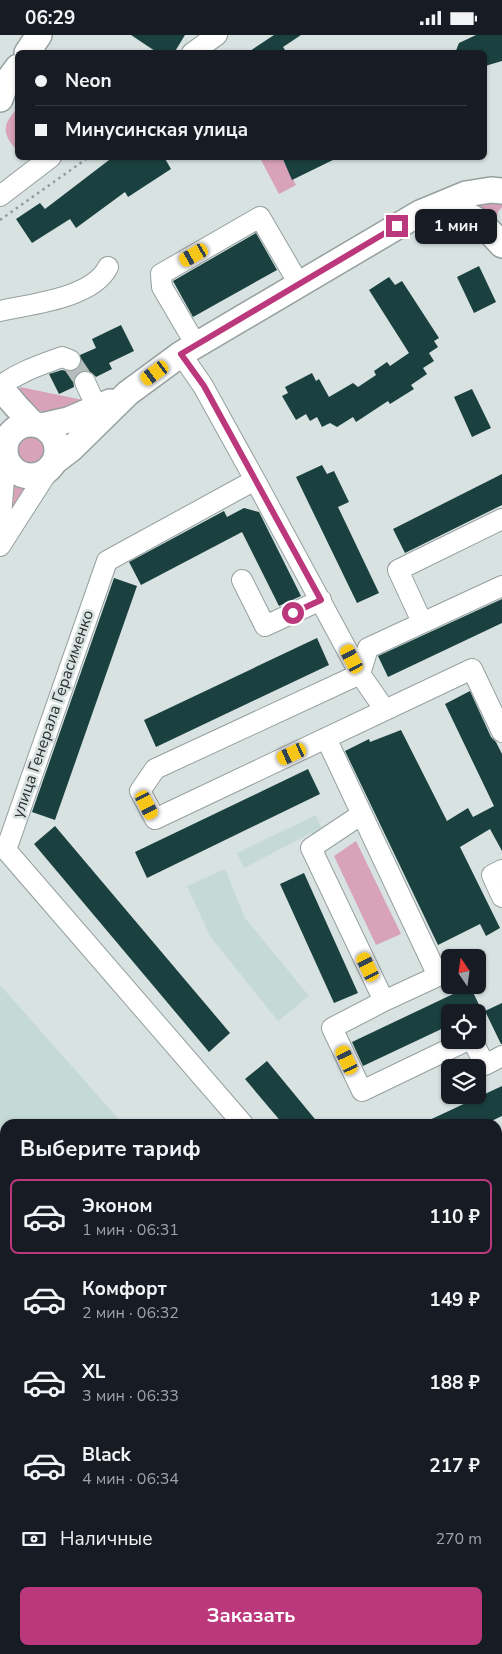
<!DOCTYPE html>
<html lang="ru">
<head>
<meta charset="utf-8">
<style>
	body { margin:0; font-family:"Nunito Sans",sans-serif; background:#242831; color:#f1f3f6; height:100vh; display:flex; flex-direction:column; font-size:19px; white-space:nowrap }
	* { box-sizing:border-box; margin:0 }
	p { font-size:16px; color:#9ea1a6 }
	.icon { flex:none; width:28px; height:28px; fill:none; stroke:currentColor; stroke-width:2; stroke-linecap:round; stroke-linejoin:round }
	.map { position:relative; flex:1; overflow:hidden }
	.drawer { position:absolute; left:0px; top:1084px; width:502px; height:536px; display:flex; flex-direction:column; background:#171b24; border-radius:15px 15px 0 0; box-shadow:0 1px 4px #0004 }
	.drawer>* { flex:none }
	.top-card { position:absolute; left:15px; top:15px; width:472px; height:110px; border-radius:8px; box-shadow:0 1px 4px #0004; display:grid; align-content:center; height:110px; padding:0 20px; background:#171b24 }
	.needle { width:32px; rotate:347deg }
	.fabs { position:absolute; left:441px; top:914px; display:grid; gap:10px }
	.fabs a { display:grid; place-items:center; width:45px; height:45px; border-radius:8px; background:#171b24; box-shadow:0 1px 4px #0004; font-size:25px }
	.end { position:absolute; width:22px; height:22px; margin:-11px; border:6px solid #bc387c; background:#fff; box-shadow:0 0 0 2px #fff }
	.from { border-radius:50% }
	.bubble { position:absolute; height:35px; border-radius:8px; background:#171b24; box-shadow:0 1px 4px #0004; font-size:16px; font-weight:700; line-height:35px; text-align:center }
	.car { position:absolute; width:15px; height:30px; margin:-15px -8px; border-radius:6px; box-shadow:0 0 4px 1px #0007; background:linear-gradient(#f5c518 24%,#345 0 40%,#f5c518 0 76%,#345 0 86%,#f5c518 0) }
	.top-card b { display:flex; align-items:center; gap:18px; height:48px; font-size:19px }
	.top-card b+b { border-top:1px solid #363941 }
	.top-card i { width:12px; height:12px; background:#f1f3f6 }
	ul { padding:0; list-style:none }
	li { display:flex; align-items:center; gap:15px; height:75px; margin:0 10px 8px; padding:0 10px; border:2px solid transparent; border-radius:8px }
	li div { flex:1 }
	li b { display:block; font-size:19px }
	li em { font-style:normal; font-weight:700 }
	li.active { border-color:#bc387c }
	li>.icon { width:45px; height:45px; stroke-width:1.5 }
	h2 { padding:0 20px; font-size:22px; line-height:60px }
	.pay { display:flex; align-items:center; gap:12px; height:55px; padding:0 20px; font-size:19px }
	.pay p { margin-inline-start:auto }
	.cta { display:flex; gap:10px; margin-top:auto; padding:10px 20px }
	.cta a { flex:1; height:58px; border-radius:8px; background:#bc387c; color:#fff; font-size:20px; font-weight:700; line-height:58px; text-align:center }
	.status { display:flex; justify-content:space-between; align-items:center; height:35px; padding:0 25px; background:#171b24; direction:ltr }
	.status svg { height:14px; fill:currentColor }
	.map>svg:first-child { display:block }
</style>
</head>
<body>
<div class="status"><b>06:29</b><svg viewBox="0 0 49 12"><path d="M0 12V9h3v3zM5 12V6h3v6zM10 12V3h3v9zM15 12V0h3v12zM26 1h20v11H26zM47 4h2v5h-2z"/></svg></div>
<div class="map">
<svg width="502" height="1619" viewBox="0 0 502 1619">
	<rect width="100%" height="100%" fill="#d7e2e1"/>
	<path fill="#c5d9d7" d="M316,780L324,799L315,803L311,798L244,833L237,818Z
		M225,834L245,883L309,961L278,986L210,901L187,851Z
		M0,950L123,1089H5V1103L0,1097Z
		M498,1513L502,1518V1550L498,1554Z
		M252,1615H338L341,1619H255Z"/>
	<path fill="#d8a2b8" d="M17,74V115C2,100 2,89 17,74Z
		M260,123H282L296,150L279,159Z
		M502,162V172L498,177L493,194L462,164Z
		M20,352L83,365L68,375L46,377L33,374L20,357Z
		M14 414a16 16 0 1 1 32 0a16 16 0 1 1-32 0Z
		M9,436C18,443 24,444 36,444L6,483Z
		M356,806L401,899L376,910L334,821Z"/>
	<path fill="#1a413f" d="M131,0H185L174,18H158Z
		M274,0H301L283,12L287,18H247Z
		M476,0H502V26L485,31V18H455L459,8Z
		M113,122H164L171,134L128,162L125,157L76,193L70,184L32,208L16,184L40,168L45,174Z
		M282,122H339L292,145Z
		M256,198L277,235L193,282L173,246Z
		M479,231L496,267L474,278L457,242Z
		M389,242L395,250L402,246L439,303L434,306L438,312L429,318L434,326L423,333L427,339L411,350L414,354L390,369L388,366L356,387L353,382L337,392L330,388L322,392L317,382L310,386L306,379L296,385L282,361L288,358L285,352L312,338L316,346L319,344L329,362L353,348L358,352L376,340L374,336L387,327L390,331L409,318L369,255Z
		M121,290L134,316L109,328L112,334L96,342L92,338L87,335L80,336L76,340L73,345L74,352L59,359L49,339L62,335L71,337L77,334L81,329L80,320L96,313L92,304Z
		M472,354L491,393L472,402L454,362Z
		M322,430L327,439L334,436L349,467L338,472L379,558L357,568L296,442Z
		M502,439V470L405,518L393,494Z
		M244,473L259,477L301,561L279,571L242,497L141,550L129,527L224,476L227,482Z
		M114,543L137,551L55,785L32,777Z
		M502,564V588L388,642L378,621Z
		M317,603L329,630L156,712L144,685Z
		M470,656L491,702L496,707L502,719V816L490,794L460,812L500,893L486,901L480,889L438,910L345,716L369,704L370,707L401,695L447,786L468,773L473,782L494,771L445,669Z
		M308,734L320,759L147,843L135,817Z
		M55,791L230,998L209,1017L34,809Z
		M304,838L358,958L334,968L280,849Z
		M470,951L483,978H450V990L363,1031L352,1007Z
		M502,968V1009H501L485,976Z
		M267,1026L319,1089H283L245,1044Z
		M502,1051V1081L485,1089H421Z"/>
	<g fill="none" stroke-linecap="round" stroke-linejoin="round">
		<path stroke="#b5bebd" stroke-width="20" stroke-dasharray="20 10" stroke-linecap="butt" d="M70,325L85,347"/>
		<defs>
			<path id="minor" d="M192,18L217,0
				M0,161L51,122
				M0,276C31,269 93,263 108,232
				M196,310L162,252L161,239L260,182L299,249
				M181,319L203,351L255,445L107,526L6,815L243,1089
				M85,347L97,373
				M0,351C21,336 38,331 62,322L70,325
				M255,445L360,639L368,613L502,551
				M0,494L6,419
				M0,511L50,433
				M242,545L265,591L321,565
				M422,587L398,535L502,484
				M385,675L360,639L155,734L140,756L155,784L472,634L502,697
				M326,703L438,941L384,966L311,813L362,779
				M502,835L492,840L502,862
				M384,966L332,993L362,1056L468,1005
				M472,1005L485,1030L502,1021
				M498,1229L502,1227
				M498,1249L502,1255
				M0,1326L5,1341
				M0,1366L5,1364
				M498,1387L502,1393
				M0,1485L5,1480
				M498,1583L502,1579
				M196,1615L201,1619
				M251,1615L254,1619
				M60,1619L63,1615"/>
			<path id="major" d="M27,18L39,0
				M0,64L6,48L18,32
				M430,178C470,175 476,181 502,210
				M0,352L16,371L33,389
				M5 415a26 26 0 1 1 52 0a26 26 0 1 1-52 0Z
				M42,391L68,385L110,367
				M54,427L71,414L128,358L181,319L420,178L466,159L491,155L502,156"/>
		</defs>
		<use href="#minor" stroke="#95a09f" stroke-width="22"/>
		<use href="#major" stroke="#95a09f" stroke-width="28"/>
		<path stroke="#939b9a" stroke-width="2.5" stroke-dasharray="2.5 4" stroke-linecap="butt" d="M0,185L89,122
			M449,1619L455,1615"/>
		<use href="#minor" stroke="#fff" stroke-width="20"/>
		<use href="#major" stroke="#fff" stroke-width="25"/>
		<path stroke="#696f6e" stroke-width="4" stroke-dasharray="8 4" stroke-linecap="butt" d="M0,1137L5,1143
			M0,1163L5,1169
			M388,1615L391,1619
			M399,1615L402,1619"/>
	</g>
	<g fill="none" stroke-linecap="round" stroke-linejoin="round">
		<path stroke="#bc387c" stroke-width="6" d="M293,578L321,565L204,351L181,319L397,191"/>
	</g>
	<g text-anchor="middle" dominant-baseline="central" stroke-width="5" stroke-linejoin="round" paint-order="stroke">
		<g font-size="16" fill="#2b2f2e" stroke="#d7e2e1">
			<text transform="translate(53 679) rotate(-71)">улица Генерала Герасименко</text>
		</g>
	</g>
</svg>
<div class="fabs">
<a><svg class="needle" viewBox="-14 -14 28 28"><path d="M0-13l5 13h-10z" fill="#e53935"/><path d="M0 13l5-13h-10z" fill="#9ea1a6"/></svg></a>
<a><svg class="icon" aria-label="locate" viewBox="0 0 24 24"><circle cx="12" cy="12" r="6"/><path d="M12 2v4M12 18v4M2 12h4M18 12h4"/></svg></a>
<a><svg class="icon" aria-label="layers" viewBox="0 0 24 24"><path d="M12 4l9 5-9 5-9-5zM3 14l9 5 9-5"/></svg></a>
</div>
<i class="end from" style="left:293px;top:578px"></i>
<i class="end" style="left:397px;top:191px"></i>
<div class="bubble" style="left:415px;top:174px;width:82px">1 мин</div>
<i class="car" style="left:194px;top:220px;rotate:240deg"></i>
<i class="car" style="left:155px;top:338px;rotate:234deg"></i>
<i class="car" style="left:352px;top:624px;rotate:332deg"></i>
<i class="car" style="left:292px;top:719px;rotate:245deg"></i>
<i class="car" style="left:147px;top:770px;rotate:153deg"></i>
<i class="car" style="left:368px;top:932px;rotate:334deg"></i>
<i class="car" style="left:347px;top:1025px;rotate:335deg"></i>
<div class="top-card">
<b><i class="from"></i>Neon</b>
<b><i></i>Минусинская улица</b>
</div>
<section class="drawer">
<h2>Выберите тариф</h2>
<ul>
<li class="active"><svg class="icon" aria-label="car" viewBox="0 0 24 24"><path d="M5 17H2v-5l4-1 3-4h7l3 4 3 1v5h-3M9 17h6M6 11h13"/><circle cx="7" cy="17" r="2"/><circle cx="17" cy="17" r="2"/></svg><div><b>Эконом</b><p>1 мин · 06:31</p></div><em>110 ₽</em></li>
<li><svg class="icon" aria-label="car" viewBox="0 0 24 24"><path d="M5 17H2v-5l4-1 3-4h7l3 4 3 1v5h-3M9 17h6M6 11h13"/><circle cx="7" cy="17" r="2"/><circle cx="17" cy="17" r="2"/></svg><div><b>Комфорт</b><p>2 мин · 06:32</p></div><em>149 ₽</em></li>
<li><svg class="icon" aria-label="car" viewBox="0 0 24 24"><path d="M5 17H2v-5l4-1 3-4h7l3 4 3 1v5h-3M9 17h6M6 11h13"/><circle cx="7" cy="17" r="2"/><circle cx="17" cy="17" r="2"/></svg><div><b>XL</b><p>3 мин · 06:33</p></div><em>188 ₽</em></li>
<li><svg class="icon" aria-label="car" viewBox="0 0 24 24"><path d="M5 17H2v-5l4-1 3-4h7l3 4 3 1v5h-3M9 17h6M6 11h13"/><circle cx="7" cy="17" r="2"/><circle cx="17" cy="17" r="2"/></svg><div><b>Black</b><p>4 мин · 06:34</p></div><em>217 ₽</em></li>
</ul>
<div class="pay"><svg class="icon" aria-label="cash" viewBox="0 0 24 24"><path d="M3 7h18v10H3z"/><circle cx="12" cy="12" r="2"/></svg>Наличные<p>270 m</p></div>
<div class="cta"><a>Заказать</a></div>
</section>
</div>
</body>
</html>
